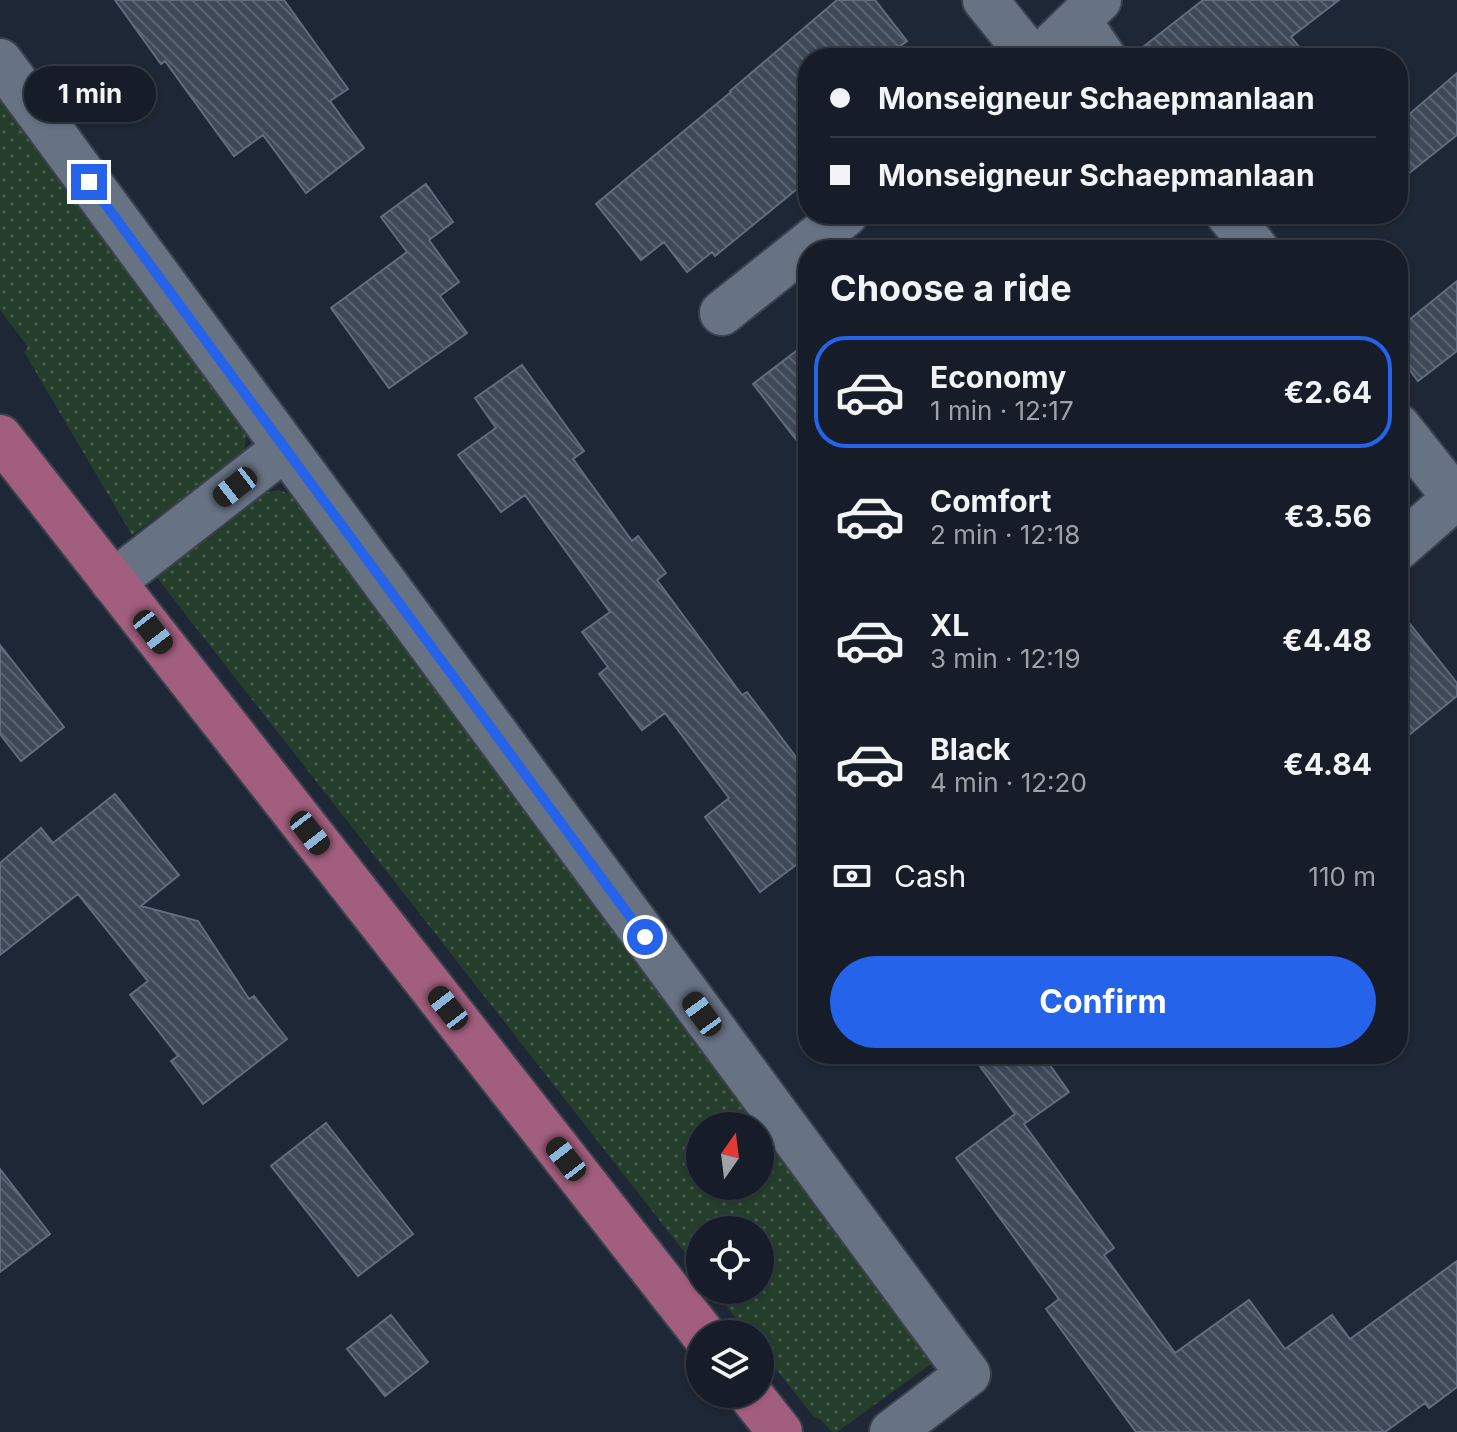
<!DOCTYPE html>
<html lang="en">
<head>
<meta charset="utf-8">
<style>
	body { margin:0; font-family:Inter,sans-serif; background:#232a34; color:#f1f3f6; height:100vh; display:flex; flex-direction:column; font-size:30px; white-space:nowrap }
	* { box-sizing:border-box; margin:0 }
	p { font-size:26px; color:#9ea2a8 }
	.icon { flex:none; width:44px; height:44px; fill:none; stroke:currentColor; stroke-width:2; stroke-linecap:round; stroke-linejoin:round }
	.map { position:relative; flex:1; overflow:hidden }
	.side { position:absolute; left:798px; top:240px; width:610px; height:824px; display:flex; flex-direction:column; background:#161d28; border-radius:32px; box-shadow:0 2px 6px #0004,0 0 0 2px #353b45 }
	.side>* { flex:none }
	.banner { position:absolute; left:798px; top:48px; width:610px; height:176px; border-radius:32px; box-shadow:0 2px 6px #0004,0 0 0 2px #353b45; display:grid; align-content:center; height:176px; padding:0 32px; background:#161d28 }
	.needle { width:52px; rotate:14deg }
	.fabs { position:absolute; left:686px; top:1112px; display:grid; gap:16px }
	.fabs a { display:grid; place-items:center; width:88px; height:88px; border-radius:50%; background:#161d28; box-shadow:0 2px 6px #0004,0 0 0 2px #353b45; font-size:40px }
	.end { position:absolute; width:36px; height:36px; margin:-18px; border:10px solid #2563eb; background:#fff; box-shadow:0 0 0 4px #fff }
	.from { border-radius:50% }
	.bubble { position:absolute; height:56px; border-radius:28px; background:#161d28; box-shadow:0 2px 6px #0004,0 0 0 2px #353b45; font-size:26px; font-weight:700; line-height:56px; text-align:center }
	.car { position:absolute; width:24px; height:48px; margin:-24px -12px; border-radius:10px; box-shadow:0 0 6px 2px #0007; background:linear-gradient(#222 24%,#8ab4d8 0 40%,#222 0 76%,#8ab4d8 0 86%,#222 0) }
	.banner b { display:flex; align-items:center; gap:28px; height:76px; font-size:30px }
	.banner b+b { border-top:2px solid #353b45 }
	.banner i { width:20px; height:20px; background:#f1f3f6 }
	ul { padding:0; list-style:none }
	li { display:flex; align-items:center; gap:24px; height:112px; margin:0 16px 12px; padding:0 16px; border:4px solid transparent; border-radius:32px }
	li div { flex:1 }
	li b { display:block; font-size:30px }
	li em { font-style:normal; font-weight:700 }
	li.active { border-color:#2563eb }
	li>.icon { width:72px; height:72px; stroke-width:1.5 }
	h2 { padding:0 32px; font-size:36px; line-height:96px }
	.pay { display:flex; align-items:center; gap:20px; height:88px; padding:0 32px; font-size:30px }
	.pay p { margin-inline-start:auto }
	.cta { display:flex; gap:16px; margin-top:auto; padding:16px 32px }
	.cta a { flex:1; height:92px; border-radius:48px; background:#2563eb; color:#fff; font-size:32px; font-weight:700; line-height:92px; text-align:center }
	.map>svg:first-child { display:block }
</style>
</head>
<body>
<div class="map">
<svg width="1457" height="1432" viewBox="0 0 1457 1432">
	<defs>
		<pattern id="grass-dots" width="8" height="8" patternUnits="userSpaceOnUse" patternTransform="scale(2)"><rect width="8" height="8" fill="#253e2c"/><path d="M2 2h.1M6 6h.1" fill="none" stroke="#455a4c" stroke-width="1.8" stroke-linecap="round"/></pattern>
		<pattern id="building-back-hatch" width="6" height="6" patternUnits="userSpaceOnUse" patternTransform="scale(2)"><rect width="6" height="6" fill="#3e4857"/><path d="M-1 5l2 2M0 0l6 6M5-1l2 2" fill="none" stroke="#5a6370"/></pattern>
	</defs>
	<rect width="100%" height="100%" fill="#1e2735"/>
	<path fill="url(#grass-dots)" d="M0,95L246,432L245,450L238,458L132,535L24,352L28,347L0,310Z
		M279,490L296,497L759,1126H700V1186H760V1128L928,1357L931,1364L837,1432H832L820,1419L814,1417L760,1349V1334H748L714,1290H760V1230H700V1272L154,574L264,493Z"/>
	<path fill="url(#building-back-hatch)" stroke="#616c7d" stroke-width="2" d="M115,0H284L348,89L330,101L364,148L306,193L263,135L234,156L165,61L161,64Z
		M837,0H875L907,41L884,58H808V180L715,256L712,252L687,272L664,242L641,260L596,204L731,92L730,91Z
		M1203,0H1339L1291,37L1308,58H1129Z
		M1457,73V135L1398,182V124Z
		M426,184L453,222L429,240L459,282L440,296L467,333L389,388L331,308L407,252L381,217Z
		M1457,281V351L1418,381L1398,355V329Z
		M808,342V455L753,384Z
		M522,365L584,451L573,459L632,541L638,536L666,573L657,580L742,695L747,692L808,773V856L760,892L705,817L729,798L665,713L642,730L599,674L608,667L582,632L610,612L525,495L501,512L458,455L496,428L475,398Z
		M1398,609L1457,683V696L1398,744Z
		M0,645L64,727L21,761L0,734Z
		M115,794L179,875L141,906L198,921L249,999L254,996L287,1039L203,1104L171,1061L178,1056L130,995L148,981L78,894L0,955V863L41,828L53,843Z
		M971,1054H1042L1069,1092L1024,1124L1114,1248L1104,1255L1175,1353L1249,1300L1285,1349L1332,1315L1350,1339L1457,1261V1387L1429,1408L1425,1403L1385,1432H1136L1046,1309L1059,1299L956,1158L1015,1114Z
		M326,1123L413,1234L358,1276L271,1166Z
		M0,1169L50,1234L0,1272Z
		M391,1315L428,1362L385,1396L347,1349Z"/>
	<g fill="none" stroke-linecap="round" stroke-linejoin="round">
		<defs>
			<path id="minor" d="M985,0L1032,58
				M1079,21L1104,58
				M1039,58L1099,0
				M0,61L968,1374L892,1432
				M1228,214L1257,250
				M722,313L846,214
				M1398,426L1455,498L1457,496
				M1398,548L1455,498
				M113,582L284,449"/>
			<path id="major" d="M0,437L703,1334
				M750,1394L780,1432"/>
		</defs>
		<use href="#minor" stroke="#3b424e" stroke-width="48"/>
		<use href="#major" stroke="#3b424e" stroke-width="48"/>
		<use href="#minor" stroke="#677283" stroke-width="44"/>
		<use href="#major" stroke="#a25e7e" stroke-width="44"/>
	</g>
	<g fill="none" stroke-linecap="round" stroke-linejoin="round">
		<path stroke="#2563eb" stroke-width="10" d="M89,182L645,937"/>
	</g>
</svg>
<div class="fabs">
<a><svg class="needle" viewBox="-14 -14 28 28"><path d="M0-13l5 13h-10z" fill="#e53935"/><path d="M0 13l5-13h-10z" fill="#9ea2a8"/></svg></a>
<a><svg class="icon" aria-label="locate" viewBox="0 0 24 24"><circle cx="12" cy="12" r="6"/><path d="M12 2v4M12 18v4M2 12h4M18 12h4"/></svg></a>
<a><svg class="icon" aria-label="layers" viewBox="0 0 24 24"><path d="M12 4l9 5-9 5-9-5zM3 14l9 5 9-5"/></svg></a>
</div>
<i class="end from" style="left:645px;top:937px"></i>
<i class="end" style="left:89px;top:182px"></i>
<div class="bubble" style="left:24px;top:66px;width:132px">1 min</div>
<i class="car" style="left:235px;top:487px;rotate:232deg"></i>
<i class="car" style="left:153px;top:632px;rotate:142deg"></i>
<i class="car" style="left:310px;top:833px;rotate:142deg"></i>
<i class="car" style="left:448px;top:1008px;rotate:322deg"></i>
<i class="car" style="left:702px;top:1014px;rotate:324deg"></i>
<i class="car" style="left:566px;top:1159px;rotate:322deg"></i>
<div class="banner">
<b><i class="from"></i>Monseigneur Schaepmanlaan</b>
<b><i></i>Monseigneur Schaepmanlaan</b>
</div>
<section class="side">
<h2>Choose a ride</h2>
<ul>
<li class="active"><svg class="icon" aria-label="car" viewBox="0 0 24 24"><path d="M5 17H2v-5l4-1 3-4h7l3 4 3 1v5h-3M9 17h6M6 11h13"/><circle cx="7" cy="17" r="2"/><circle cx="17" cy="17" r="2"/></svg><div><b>Economy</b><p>1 min · 12:17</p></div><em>€2.64</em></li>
<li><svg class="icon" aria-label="car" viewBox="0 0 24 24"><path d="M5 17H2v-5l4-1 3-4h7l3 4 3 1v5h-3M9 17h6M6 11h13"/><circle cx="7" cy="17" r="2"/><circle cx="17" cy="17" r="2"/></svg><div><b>Comfort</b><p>2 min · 12:18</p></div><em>€3.56</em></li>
<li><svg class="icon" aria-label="car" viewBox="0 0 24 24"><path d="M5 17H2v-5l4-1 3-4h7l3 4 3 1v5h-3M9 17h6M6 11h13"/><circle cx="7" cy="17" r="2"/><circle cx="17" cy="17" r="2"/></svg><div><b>XL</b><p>3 min · 12:19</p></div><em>€4.48</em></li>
<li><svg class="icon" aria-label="car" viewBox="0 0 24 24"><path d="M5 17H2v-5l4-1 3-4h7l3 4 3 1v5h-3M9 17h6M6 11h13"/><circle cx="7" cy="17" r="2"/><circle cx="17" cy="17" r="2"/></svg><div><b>Black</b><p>4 min · 12:20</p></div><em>€4.84</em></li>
</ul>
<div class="pay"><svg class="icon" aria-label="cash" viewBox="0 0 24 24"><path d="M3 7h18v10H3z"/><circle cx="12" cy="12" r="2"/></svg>Cash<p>110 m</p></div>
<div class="cta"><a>Confirm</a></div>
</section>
</div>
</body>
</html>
